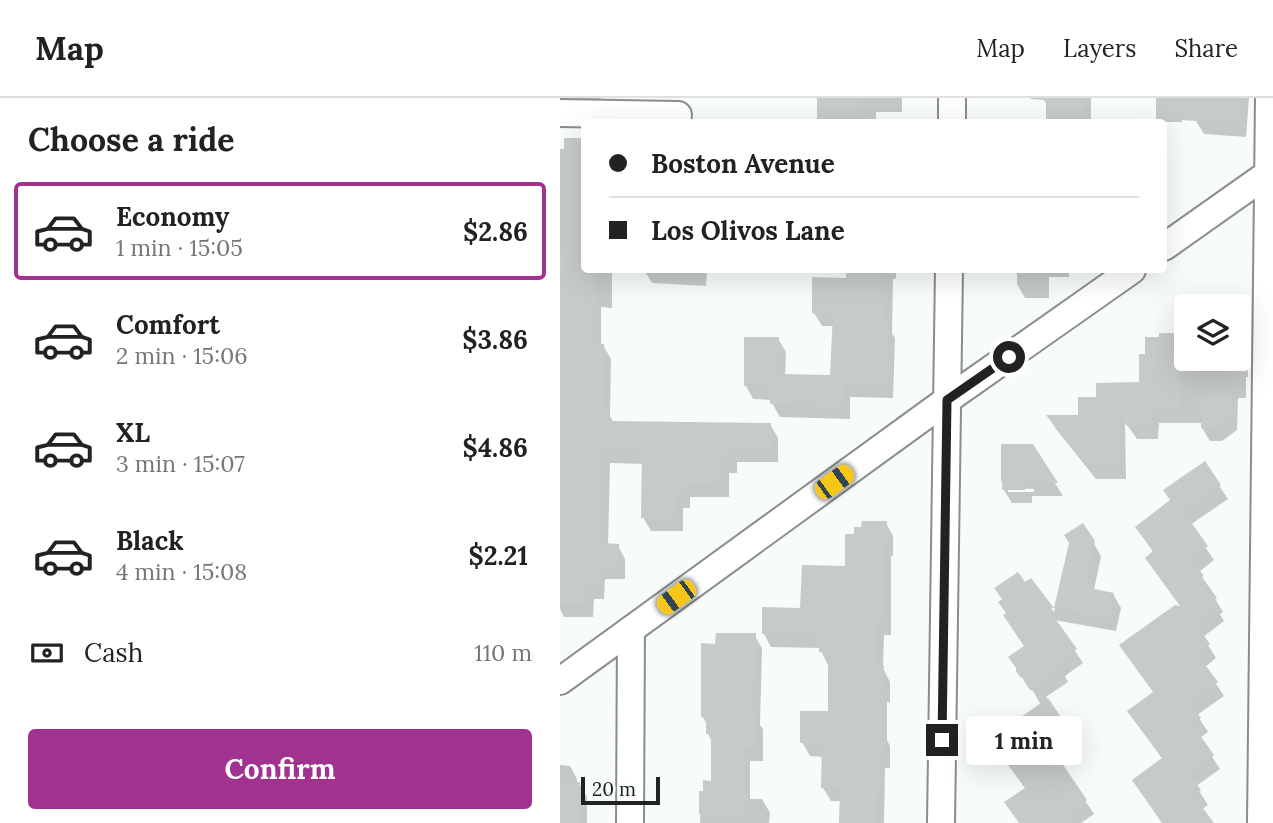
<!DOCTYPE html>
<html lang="en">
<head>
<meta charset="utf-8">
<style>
	body { margin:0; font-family:Lora,serif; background:#f2f2f2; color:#222; height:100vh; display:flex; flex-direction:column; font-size:26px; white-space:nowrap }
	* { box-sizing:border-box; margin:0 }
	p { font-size:23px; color:#767676 }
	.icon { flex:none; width:38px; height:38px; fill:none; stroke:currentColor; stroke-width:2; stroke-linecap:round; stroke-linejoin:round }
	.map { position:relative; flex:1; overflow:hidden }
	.drawer { display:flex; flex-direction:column; background:#fff; width:560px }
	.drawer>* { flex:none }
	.hud { position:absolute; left:21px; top:21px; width:586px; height:154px; border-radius:7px; box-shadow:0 7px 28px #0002; display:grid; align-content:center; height:154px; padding:0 28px; background:#fff }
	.controls { position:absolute; left:614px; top:196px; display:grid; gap:14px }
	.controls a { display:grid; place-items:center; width:77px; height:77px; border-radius:7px; background:#fff; box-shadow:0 7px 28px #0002; font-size:35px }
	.scale { position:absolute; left:21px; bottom:18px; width:79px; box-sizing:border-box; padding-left:7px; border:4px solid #212222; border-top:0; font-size:19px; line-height:24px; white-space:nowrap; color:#212222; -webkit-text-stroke:5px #f7fbfa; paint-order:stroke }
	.end { position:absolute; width:32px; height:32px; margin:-16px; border:9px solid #212222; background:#fff; box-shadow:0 0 0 4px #fff }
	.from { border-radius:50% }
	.bubble { position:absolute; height:49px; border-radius:7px; background:#fff; box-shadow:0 7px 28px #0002; font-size:23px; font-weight:700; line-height:49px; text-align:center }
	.car { position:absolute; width:21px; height:42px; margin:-21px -10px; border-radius:9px; box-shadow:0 0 5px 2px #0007; background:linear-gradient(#f5c518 24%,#345 0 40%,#f5c518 0 76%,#345 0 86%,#f5c518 0) }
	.hud b { display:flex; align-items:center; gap:24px; height:66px; font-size:26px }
	.hud b+b { border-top:2px solid #e0e0e0 }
	.hud i { width:18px; height:18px; background:#222 }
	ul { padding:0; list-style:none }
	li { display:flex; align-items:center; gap:21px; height:98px; margin:0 14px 10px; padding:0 14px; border:4px solid transparent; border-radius:7px }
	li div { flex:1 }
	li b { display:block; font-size:26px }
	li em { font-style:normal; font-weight:700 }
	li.active { border-color:#a13290 }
	li>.icon { width:63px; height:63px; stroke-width:1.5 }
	h2 { padding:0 28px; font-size:32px; line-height:84px }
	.pay { display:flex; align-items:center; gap:18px; height:77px; padding:0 28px; font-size:26px }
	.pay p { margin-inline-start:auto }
	.action { display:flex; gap:14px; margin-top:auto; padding:14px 28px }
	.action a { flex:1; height:80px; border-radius:7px; background:#a13290; color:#fff; font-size:28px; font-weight:700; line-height:80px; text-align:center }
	header { display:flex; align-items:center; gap:42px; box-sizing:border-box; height:98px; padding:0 35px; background:#fff; border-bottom:2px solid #e0e0e0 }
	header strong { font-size:33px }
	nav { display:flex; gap:38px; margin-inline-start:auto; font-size:24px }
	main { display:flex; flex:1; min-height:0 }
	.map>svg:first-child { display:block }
</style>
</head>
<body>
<header>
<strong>Map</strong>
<nav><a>Map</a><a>Layers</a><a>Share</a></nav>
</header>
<main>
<section class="drawer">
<h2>Choose a ride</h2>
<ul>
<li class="active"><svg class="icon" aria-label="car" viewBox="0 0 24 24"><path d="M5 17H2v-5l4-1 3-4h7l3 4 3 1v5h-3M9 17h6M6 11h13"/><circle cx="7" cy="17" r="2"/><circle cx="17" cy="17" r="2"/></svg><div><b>Economy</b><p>1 min · 15:05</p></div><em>$2.86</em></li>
<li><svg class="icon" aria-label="car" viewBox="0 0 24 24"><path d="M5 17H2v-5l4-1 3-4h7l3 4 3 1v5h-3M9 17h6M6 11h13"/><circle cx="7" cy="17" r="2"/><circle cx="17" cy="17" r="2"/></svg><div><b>Comfort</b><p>2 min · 15:06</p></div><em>$3.86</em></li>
<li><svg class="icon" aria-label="car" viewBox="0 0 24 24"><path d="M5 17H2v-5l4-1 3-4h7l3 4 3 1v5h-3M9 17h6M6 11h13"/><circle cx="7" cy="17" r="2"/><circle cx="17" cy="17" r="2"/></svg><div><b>XL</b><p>3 min · 15:07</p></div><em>$4.86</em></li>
<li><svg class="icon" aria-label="car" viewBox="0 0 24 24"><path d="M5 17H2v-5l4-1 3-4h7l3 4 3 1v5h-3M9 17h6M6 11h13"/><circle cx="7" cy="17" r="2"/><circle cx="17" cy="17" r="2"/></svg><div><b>Black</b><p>4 min · 15:08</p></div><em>$2.21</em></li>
</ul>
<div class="pay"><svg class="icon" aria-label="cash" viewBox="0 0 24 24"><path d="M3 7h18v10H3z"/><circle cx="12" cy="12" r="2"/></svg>Cash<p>110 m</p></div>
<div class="action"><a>Confirm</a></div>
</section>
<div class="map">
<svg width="713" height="725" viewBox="0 0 713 725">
	<rect width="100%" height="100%" fill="#f7fbfa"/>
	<path fill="#0003" fill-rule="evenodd" d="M16,0H41L40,4L18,3Z
		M258,0H342V14H316V24H259Z
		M470,0H531V24H488V10L484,2L471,1Z
		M638,0H689L686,39L644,36L636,23Z
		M6,42H24V172H52V210L41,209V247H43L51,261L50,318L54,325L210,326L218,340V364H177V375H169V399H130V410H123V433H91L83,419L84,366L50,365L48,447L58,448L65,461V481H45L44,501H34L33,519H4L0,511V73L6,52Z
		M84,172H147L146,188L92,185Z
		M288,172H336V181H333L332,235L335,240L333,300L290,299V321L220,319L212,305V302L193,301L186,288L218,241L226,254L225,278L272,279L274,228H262L254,215L288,181Z
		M457,172H509V179H489V200H465L457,186Z
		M657,199L680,200L687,213L688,279H686V300H678L677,332L662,343H650L642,330L643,325H599L598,341H577L565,324L566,381H536L496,331L489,319H519L538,301L581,286L587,258L601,240V237H626V261H679V208H640V204H657Z
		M472,348L503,398H472V405H452L444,392ZM448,390L474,391V394H448Z
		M644,365L668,401L630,427L654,462L639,474L663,514L660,516L664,523L643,539L656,560L645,569L664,598L637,617L648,634L640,640L660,671L636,688L648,707L642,711L652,725H602L603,662L569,613L594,595L622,510L594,455L577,430L611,403Z
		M326,425L333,438V458H331V537H324L323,570L330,584V605L327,604V642L330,648V670H325L324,725H281V703H271L263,690L264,659L250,658L242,644L270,615L268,567L261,553V550L211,549L204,536L242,512L286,470L296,437Z
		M533,444L541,458L534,492L553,496L561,510L556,533L494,522L523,565L505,578L508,584L486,599L520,651L500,665L534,716L521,725H459L466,691L453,673L459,651L481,607L473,593L470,592L466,586L451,559L465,549L445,518L465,486L471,482L494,514L511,446Z
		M194,537L202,550L200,627L203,631V663H190V701H202L210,715L209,725H140L141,695H145L153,684V645L148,636V628L142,618L157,548Z
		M0,667L10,668L17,681V685H19L27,699V725H0Z"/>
	<path fill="#c6cac9" d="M257,0H298V24H257Z
		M486,0H525V24H492V23H486Z
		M596,0H681L679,26L622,22V24H596Z
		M4,40H24V177H35L34,245L44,246L43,311L48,312V323L211,325V351H170V362H162V387L123,386V397H117L116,420H81L82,353H43L41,445L59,446L58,468H38L37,488H27L26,506H0V51H4Z
		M286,172H326L325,224H328L326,287L284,286L283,308L210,306V289L184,288V239H219L218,276L270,277L273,216L252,215V179L286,180Z
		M599,235H620V312H592L591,329L567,328L559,315V368H526L486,317H518V299H536V285L579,284V256H585V239H599Z
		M641,295H671V319L654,330H641Z
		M441,346H473L498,385H465V392H442V383H441Z
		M645,363L661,387L623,413L648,448L631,461L644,478L642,479L657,500L653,502L658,509L635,525L650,546L637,556L658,584L630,604L641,620L633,627L654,657L628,675L641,692L634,698L654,725H602L572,682L602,660L567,613L593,594L559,547L615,507L620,508L585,460L593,453L575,429L610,402L603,392Z
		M302,423H327V445H325L324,524H317L316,568H324L323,592H320V633H324V657H318L317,725H279L280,690H261L262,646L240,645V613H268V554H259V537L202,536V509L240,510L242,467L285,468V436H294V429H301Z
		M523,425L535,443L525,489L554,495L549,520L487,509L517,551L498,565L502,570L471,592L463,580L460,579L456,573V570L448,559L464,548L443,517L446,515L438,504L442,501L434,490L458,474L465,484L471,480L494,510L509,445L504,437Z
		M156,535H196L194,616H196V650H183V692H187L186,716H139V693H143V682L151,683V636H146V619H141V545L155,546Z
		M488,600L513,637L493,652L527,702L506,717L512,725H459L444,704L465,690L443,660L457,650L453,644L457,640L448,628Z
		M0,684H20V725H0Z"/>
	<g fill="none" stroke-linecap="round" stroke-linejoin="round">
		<defs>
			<path id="street" d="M0,15L118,17
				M392,24V0
				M604,149L713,72
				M0,583L387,302L572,172
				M70,725L71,532
				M381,725L389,172
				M701,725L709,0"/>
		</defs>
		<use href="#street" stroke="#898d8c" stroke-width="30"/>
		<use href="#street" stroke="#fff" stroke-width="26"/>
	</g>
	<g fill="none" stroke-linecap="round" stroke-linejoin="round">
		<path stroke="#212222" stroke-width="9" d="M382,642L387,302L449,259"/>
	</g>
</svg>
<div class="controls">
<a><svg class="icon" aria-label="layers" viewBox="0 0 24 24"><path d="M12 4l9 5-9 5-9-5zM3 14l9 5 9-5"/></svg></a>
</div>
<div class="scale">20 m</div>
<i class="end from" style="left:449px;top:259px"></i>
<i class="end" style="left:382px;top:642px"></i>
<div class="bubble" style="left:406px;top:618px;width:116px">1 min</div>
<i class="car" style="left:274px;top:384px;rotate:54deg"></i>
<i class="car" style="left:116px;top:499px;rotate:234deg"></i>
<div class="hud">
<b><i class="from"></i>Boston Avenue</b>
<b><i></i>Los Olivos Lane</b>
</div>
</div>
</main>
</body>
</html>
